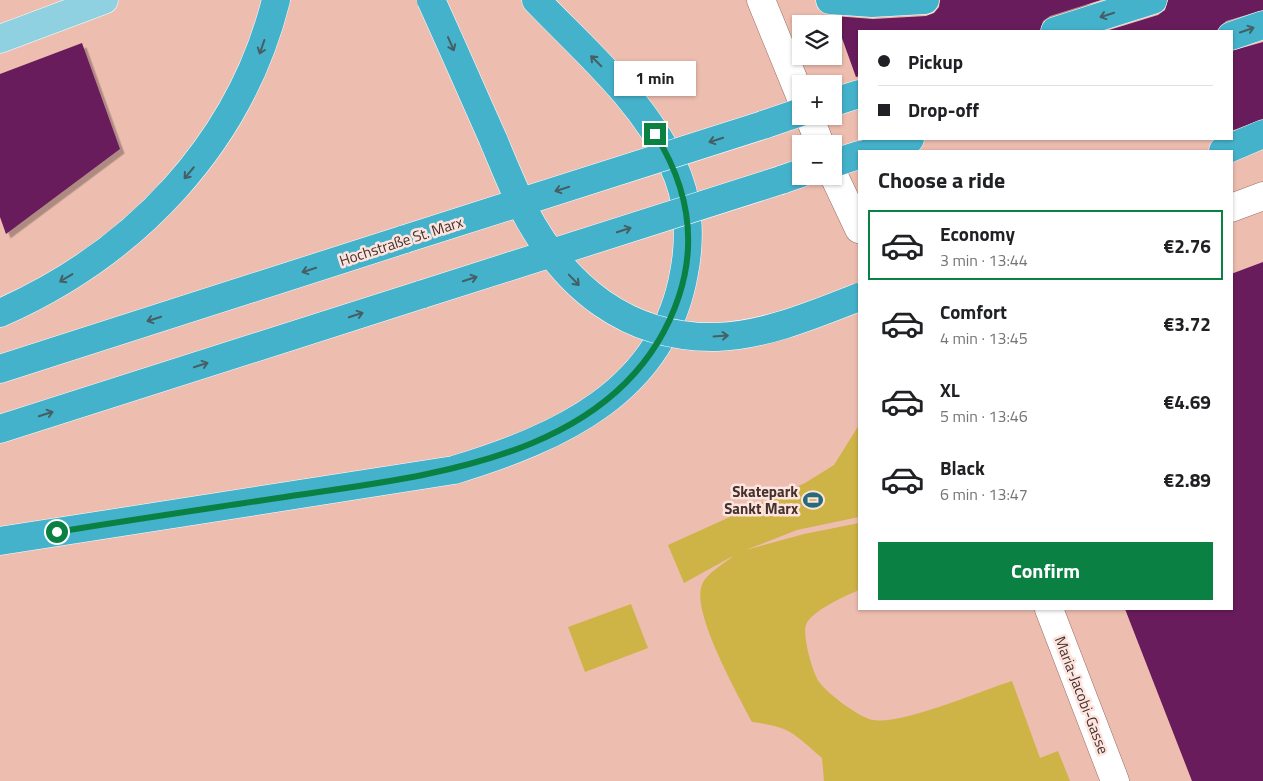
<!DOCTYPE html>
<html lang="en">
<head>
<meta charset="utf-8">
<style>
	body { margin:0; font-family:"Titillium Web",sans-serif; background:#f6f6f6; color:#202124; height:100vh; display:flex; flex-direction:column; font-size:19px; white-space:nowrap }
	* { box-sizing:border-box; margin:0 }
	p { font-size:16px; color:#757577 }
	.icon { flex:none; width:28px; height:28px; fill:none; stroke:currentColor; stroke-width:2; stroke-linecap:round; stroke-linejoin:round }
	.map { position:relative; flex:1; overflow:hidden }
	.side { position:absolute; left:858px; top:150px; width:375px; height:460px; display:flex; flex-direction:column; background:#fff; border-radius:0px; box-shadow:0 1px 4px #0004 }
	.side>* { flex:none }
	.hud { position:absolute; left:858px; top:30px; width:375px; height:110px; border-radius:0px; box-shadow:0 1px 4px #0004; display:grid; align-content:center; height:110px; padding:0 20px; background:#fff }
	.buttons { position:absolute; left:792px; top:15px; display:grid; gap:10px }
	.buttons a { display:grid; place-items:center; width:50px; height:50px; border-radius:0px; background:#fff; box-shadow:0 1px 4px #0004; font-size:25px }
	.end { position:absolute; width:22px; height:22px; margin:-11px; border:6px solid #0b8043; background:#fff; box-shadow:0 0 0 2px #fff }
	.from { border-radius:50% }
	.bubble { position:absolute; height:35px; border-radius:0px; background:#fff; box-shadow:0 1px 4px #0004; font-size:16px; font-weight:700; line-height:35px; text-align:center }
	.hud b { display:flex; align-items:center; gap:18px; height:48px; font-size:19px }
	.hud b+b { border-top:1px solid #e0e0e0 }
	.hud i { width:12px; height:12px; background:#202124 }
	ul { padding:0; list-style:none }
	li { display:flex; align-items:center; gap:15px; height:70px; margin:0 10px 8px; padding:0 10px; border:2px solid transparent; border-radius:0px }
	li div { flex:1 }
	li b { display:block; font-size:19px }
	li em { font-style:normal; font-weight:700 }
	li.selected { border-color:#0b8043 }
	li>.icon { width:45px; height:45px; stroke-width:1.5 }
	h2 { padding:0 20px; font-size:22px; line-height:60px }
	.button { display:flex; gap:10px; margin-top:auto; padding:10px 20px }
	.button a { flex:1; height:58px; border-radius:0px; background:#0b8043; color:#fff; font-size:20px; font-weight:700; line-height:58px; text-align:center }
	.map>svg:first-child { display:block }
</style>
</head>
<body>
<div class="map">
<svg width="1263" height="781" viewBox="0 0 1263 781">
	<defs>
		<filter id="shadow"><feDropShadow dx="4.5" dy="4.5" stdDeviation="0" flood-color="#0004"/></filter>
	</defs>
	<rect width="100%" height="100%" fill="#edbdb0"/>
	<path fill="#ceb447" d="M859,425V517L797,530L746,550L804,534L859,523V590C845,596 811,611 806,625C802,635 813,675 820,683C828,694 860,718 873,720C901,725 981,691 1012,681L1040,758L1058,751L1070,781H824L822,758C793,733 791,727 752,722C738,695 694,617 701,588C704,574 723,565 733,556L684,583L668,545L805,483L834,465Z
		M631,604L648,648L585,672L568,627Z"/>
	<path fill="#691a5c" filter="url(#shadow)" d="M940,0H1101L1050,16L1043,21L1040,31H859V76L856,77L834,16L873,19L926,16L934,13L939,7Z
		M1168,0H1263V10L1226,21L1216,31H1106L1158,15L1165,10Z
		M1263,42V119L1231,131V51Z
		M82,43L120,149L6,234L0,217V74Z
		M1263,262V781H1192L1125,609H1231V274Z"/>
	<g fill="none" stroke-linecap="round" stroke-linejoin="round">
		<defs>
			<path id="minor" d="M761,0L801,98
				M809,116L820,144
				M834,176L859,229
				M1231,208L1263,196
				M1049,609L1115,781"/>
			<path id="major" d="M0,39L104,0"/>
			<path id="highway" d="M830,0L872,3L925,0
				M1055,31L1153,0
				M1231,36L1263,25
				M834,102L859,94
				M763,125L801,112
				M871,151L910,139
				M1223,151L1263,134
				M834,163L859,155
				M781,180L801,173
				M0,313C134,254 240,144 276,0
				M0,369L405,239
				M0,429L423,294
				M0,541L454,470C559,438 663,392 684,273C691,237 689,198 673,165C643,100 585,51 536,0"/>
		</defs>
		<use href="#minor" stroke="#996e62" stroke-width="29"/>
		<use href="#major" stroke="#fff" stroke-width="29"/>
		<use href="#highway" stroke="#fff" stroke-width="29"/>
		<use href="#minor" stroke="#fff" stroke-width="28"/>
		<use href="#major" stroke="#8fd1e0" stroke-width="28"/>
		<use href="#highway" stroke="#45b2cb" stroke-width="28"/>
		<defs>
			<path id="highway-bridge" d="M431,0C452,46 472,92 493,139C503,163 513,188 525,212C565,287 627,339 717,337C766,335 813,315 859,297
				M405,239L763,125
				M423,294L781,180"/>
		</defs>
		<use href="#highway-bridge" stroke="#fff" stroke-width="29" stroke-linecap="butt"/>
		<use href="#highway-bridge" stroke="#45b2cb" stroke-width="28"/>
	</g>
	<defs><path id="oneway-shaft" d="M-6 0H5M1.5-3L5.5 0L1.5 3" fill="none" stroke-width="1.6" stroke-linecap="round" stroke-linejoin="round" transform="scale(1.25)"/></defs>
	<g stroke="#455f64">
		<use href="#oneway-shaft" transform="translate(1107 15) rotate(162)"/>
		<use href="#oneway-shaft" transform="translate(1247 30) rotate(-19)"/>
		<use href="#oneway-shaft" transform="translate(451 44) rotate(66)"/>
		<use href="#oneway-shaft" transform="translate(262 47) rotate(109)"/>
		<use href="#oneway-shaft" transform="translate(596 61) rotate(-135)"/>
		<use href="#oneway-shaft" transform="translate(716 140) rotate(162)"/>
		<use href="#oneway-shaft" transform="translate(189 173) rotate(130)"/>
		<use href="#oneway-shaft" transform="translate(562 189) rotate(162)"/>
		<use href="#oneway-shaft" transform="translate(624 230) rotate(-18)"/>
		<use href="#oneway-shaft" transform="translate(309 270) rotate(162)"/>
		<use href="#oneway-shaft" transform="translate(66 278) rotate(149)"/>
		<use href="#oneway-shaft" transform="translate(470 279) rotate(-18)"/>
		<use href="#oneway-shaft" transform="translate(574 280) rotate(46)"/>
		<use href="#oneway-shaft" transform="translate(356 315) rotate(-18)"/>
		<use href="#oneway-shaft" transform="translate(154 319) rotate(162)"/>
		<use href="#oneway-shaft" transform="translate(721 336) rotate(-4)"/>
		<use href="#oneway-shaft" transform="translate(201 365) rotate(-18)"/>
		<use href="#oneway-shaft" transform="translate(46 414) rotate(-18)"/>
	</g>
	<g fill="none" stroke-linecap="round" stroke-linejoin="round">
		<path stroke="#0b8043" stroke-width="6" d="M57,532C135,519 213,508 291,496C433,475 626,457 679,296C698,238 687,185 655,134"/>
	</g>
	<defs>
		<symbol id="stadium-bare" viewBox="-9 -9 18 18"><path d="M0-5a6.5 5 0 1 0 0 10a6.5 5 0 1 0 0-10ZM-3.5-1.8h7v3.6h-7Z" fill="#266b7b" stroke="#fde4de" stroke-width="2.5" paint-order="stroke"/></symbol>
	</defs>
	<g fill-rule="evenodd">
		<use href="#stadium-bare" x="799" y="486" width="28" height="28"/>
	</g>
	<g text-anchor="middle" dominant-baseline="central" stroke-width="5" stroke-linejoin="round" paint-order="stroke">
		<g font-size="15" fill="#45322d" stroke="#fde4de">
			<text transform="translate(401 241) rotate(-18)">Hochstraße St. Marx</text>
			<text transform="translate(1082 695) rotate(69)">Maria-Jacobi-Gasse</text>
		</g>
		<g font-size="15" font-weight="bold" fill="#45322d" stroke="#fde4de" text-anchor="end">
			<text x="798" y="491">Skatepark<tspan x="798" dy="17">Sankt Marx</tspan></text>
		</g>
	</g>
</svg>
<div class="buttons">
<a><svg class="icon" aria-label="layers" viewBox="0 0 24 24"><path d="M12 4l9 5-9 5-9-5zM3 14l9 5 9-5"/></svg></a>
<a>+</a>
<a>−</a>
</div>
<i class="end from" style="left:57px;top:532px"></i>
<i class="end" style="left:655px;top:134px"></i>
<div class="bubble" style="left:614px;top:61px;width:82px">1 min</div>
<div class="hud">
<b><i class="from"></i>Pickup</b>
<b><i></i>Drop-off</b>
</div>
<section class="side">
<h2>Choose a ride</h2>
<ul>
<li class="selected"><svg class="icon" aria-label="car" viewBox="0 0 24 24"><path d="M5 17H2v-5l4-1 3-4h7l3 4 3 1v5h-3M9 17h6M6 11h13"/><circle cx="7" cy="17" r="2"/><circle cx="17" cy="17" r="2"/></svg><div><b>Economy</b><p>3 min · 13:44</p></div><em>€2.76</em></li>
<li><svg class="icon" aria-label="car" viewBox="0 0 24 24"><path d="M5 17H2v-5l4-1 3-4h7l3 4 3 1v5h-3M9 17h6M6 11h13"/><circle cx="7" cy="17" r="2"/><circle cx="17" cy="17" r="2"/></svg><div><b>Comfort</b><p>4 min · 13:45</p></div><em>€3.72</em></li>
<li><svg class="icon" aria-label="car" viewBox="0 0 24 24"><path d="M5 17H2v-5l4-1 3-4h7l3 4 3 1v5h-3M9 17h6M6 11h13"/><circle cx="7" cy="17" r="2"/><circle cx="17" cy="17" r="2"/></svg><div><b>XL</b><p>5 min · 13:46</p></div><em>€4.69</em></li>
<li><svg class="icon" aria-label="car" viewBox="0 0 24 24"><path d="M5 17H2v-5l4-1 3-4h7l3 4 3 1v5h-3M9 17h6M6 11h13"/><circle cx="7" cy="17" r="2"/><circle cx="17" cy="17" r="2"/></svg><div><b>Black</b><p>6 min · 13:47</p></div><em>€2.89</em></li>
</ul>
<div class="button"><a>Confirm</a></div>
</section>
</div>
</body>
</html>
